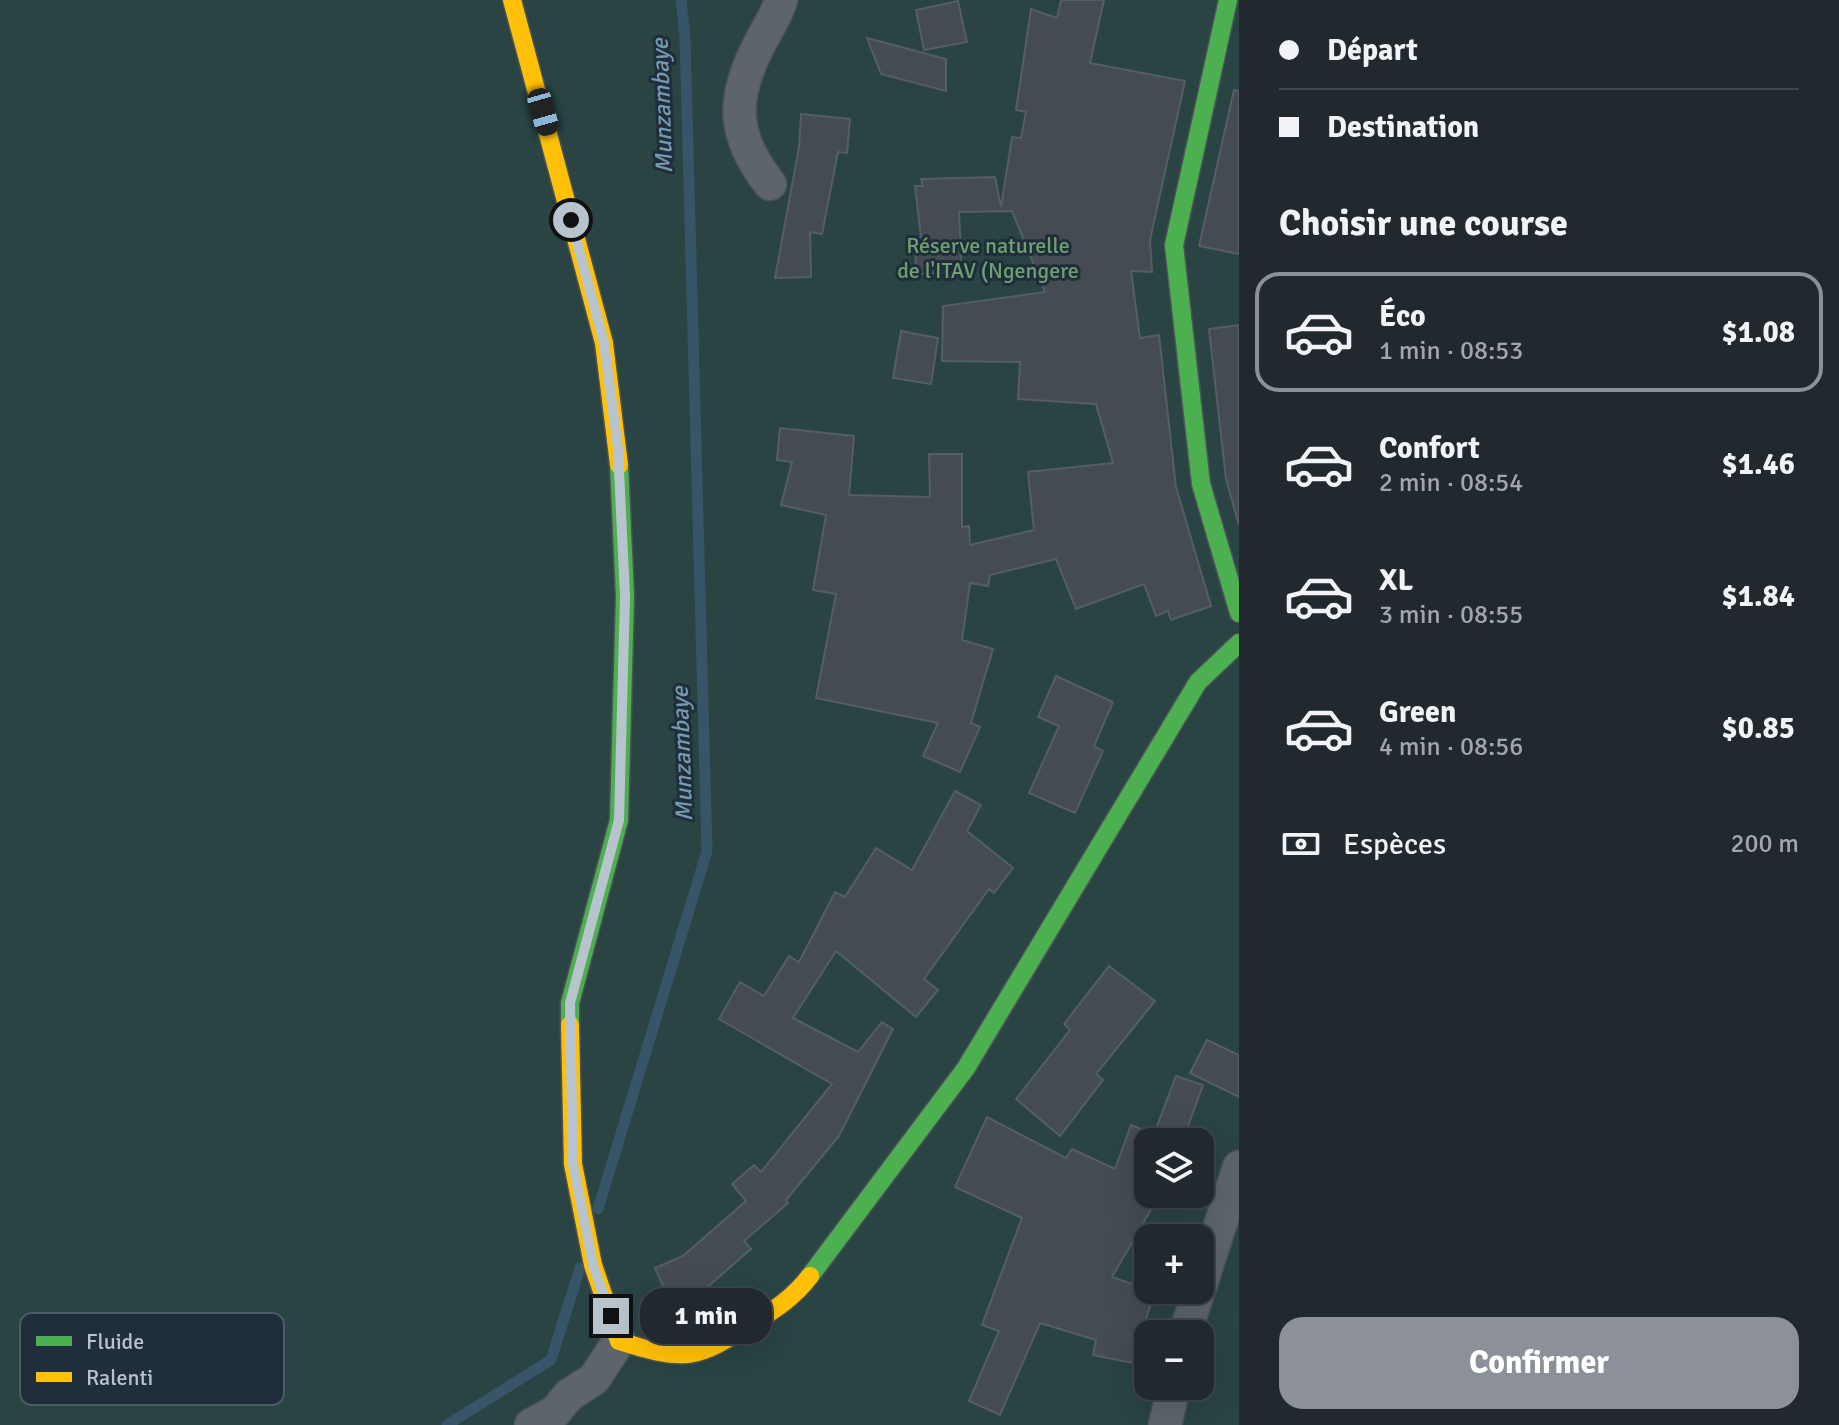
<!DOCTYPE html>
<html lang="fr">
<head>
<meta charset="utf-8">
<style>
	body { margin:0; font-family:Signika,sans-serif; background:#2a3136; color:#f1f3f6; height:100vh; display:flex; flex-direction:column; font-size:30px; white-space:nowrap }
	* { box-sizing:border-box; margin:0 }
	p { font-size:26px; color:#a2a6aa }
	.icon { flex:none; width:44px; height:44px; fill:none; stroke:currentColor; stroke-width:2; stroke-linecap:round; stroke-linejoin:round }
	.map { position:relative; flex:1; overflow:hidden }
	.panel { display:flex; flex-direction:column; background:#22292e; width:600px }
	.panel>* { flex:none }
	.banner { display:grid; align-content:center; height:176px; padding:0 40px; background:#22292e }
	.fabs { position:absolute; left:1134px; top:1128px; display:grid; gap:16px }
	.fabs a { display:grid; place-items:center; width:80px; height:80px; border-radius:16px; background:#22292e; box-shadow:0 8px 32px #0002,0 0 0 2px #3f454a; font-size:40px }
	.end { position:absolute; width:36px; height:36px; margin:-18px; border:10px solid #b8c4cd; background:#111; box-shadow:0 0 0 4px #111 }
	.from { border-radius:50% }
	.bubble { position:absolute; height:56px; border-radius:24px; background:#22292e; box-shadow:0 8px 32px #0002,0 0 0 2px #3f454a; font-size:26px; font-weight:700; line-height:56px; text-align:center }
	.car { position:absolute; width:24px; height:48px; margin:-24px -12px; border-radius:10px; box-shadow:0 0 6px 2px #0007; background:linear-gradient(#222 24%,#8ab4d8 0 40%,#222 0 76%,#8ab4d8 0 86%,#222 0) }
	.banner b { display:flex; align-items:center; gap:28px; height:76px; font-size:30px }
	.banner b+b { border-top:2px solid #3f454a }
	.banner i { width:20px; height:20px; background:#f1f3f6 }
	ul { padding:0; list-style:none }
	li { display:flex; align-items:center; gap:24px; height:120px; margin:0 16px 12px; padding:0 24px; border:4px solid transparent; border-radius:24px }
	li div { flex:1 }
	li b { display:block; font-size:30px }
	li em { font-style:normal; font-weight:700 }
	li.current { border-color:#8c9099 }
	li>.icon { width:72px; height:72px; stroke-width:1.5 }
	h2 { padding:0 40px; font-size:36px; line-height:96px }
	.pay { display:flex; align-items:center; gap:20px; height:88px; padding:0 40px; font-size:30px }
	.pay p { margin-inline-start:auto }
	.cta { display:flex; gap:16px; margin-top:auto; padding:16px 40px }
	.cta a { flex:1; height:92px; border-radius:24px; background:#8c9099; color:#fff; font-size:32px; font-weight:700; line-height:92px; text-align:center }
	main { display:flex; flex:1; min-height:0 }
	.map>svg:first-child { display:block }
</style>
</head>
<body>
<main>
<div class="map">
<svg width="1239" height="1425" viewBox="0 0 1239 1425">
	<rect width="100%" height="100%" fill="#2d373e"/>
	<path fill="#294443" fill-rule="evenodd" d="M0,0H1239V1425H0ZM1148,1142H1200V1194H1148ZM1148,1238H1200V1290H1148ZM1148,1334H1200V1386H1148Z"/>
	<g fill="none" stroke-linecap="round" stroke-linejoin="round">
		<path stroke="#375468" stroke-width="11" d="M598,1209L707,851L685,37L681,0
			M447,1425L551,1360L580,1268"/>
	</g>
	<path fill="#444c52" stroke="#555e65" stroke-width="2" d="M1061,0H1104L1090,63L1185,81L1150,240L1152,272L1131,271L1140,338L1159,335L1176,487L1211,606L1171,620L1168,611L1156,616L1144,584L1076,609L1056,559L990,575L988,586L970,583L962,640L993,649L971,723L980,727L960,772L923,756L938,723L816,698L836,594L813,590L826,515L781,505L792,462L777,460L780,428L854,436L849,495L930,497L929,454H962V527L969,526L970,545L1034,530L1028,472L1113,463L1096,404L1018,399L1020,362L942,361L943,306L1045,292L1012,211L959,212L962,273L916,274L915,238H921L915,186H923L921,179L995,177L1001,207L1012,137L1021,138L1026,112L1016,110L1031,9L1057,18Z
		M958,1L967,42L924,50L916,10Z
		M867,38L946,59V91L881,74Z
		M1234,90L1239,91V254L1199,246Z
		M801,114L850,119L847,153L838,152L822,234L810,232L811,277L775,278L799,147Z
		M1239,325V525L1226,479L1209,329Z
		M901,331L938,338L931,384L893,378Z
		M1056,676L1113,702L1094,746L1103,751L1075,813L1029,793L1059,726L1038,717Z
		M955,791L981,805L967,831L1013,868L994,893L989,889L924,979L938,990L916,1017L836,951L793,1018L858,1052L882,1022L893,1029L839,1136L786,1200L788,1203L744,1241L751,1249L696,1297L672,1307L655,1268L683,1256L746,1201L732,1184L754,1165L761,1172L832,1084L719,1019L740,982L764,996L789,956L799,962L835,892L845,897L876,848L912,870Z
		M1109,966L1155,1001L1096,1074L1103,1080L1060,1136L1016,1099L1070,1030L1064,1024Z
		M1207,1040L1239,1055V1097L1190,1073Z
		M1176,1076L1203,1085L1182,1142H1148V1194H1160L1112,1277L1155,1292L1142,1330L1148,1331V1366L1093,1355L1096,1340L1040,1323L1000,1415L969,1401L999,1331L982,1325L1022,1218L955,1187L987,1117L1066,1158L1072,1149L1115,1169L1131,1125L1154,1134Z"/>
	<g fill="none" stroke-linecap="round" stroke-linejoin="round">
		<defs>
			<path id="street" d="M770,184C732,136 731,99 759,45C766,31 777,15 781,0
				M1200,1287L1239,1167
				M1185,1334L1199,1290
				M531,1425L555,1412L569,1395L594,1379L619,1341
				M1165,1425L1174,1386"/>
			<path id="fast" d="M1228,0L1174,245L1201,484L1239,613
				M570,1025V1003L619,820L625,596L619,465
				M810,1276L966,1068L1198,682L1239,643"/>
			<path id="slow" d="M512,0L604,343L619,465
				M570,1025L573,1164L593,1265L619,1341C686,1362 695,1360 753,1323C776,1309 794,1297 810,1276"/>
		</defs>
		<use href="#street" stroke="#4c5358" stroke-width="35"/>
		<use href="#fast" stroke="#4c5358" stroke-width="21"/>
		<use href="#slow" stroke="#4c5358" stroke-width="21"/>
		<use href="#street" stroke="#5d656b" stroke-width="32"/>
		<use href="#fast" stroke="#4caf50" stroke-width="18"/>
		<use href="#slow" stroke="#ffc107" stroke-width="18"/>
	</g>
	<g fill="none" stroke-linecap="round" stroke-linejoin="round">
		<path stroke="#b8c4cd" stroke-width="10" d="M571,220L604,343L618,449L625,596L619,820L570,1003L573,1164L593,1265L611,1316"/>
	</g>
	<g text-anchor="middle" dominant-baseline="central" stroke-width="6" stroke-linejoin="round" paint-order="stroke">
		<g font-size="22" fill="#6ea071" stroke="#1f2e3a">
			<text x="988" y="245">Réserve naturelle<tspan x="988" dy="25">de l'ITAV (Ngengere</tspan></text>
		</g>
		<g font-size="24" font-style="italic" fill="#7699b2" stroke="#1f2e3a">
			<text transform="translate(662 106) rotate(-92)">Munzambaye</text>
			<text transform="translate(682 754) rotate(-92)">Munzambaye</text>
		</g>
	</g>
	<rect x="20" y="1313" width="264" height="92" rx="12" fill="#1f2e3a" stroke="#4d5b66" stroke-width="2"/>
	<rect x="36" y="1336" width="36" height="10" fill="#4caf50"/>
	<rect x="36" y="1372" width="36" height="10" fill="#ffc107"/>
	<g font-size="22" fill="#b8c4cd">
		<text x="86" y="1349">Fluide</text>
		<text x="86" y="1385">Ralenti</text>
	</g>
</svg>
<div class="fabs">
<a><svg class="icon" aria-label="layers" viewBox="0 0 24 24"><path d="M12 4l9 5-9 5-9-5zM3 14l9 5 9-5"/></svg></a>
<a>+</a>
<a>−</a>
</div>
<i class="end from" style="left:571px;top:220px"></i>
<i class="end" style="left:611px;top:1316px"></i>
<div class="bubble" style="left:640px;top:1288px;width:132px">1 min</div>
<i class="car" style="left:543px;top:112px;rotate:164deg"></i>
</div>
<section class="panel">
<div class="banner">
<b><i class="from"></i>Départ</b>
<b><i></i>Destination</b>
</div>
<h2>Choisir une course</h2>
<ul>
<li class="current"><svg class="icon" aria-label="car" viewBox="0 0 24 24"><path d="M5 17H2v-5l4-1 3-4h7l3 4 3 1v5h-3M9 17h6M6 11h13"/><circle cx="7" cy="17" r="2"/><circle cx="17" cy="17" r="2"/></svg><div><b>Éco</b><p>1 min · 08:53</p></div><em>$1.08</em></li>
<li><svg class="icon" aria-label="car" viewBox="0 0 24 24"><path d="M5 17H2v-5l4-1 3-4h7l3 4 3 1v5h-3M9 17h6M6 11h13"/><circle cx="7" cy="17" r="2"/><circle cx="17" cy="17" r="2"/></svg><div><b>Confort</b><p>2 min · 08:54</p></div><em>$1.46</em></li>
<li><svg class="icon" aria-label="car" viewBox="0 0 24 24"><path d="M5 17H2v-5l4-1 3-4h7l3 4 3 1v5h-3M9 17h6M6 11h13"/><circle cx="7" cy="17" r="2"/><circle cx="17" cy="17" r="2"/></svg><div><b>XL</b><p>3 min · 08:55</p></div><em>$1.84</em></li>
<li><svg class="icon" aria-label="car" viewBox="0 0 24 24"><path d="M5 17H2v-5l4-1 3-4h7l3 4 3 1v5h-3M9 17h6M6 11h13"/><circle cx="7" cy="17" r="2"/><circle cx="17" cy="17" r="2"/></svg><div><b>Green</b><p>4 min · 08:56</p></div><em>$0.85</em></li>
</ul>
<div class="pay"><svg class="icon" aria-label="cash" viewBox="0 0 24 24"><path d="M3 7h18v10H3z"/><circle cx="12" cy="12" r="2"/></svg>Espèces<p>200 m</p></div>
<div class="cta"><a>Confirmer</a></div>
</section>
</main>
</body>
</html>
